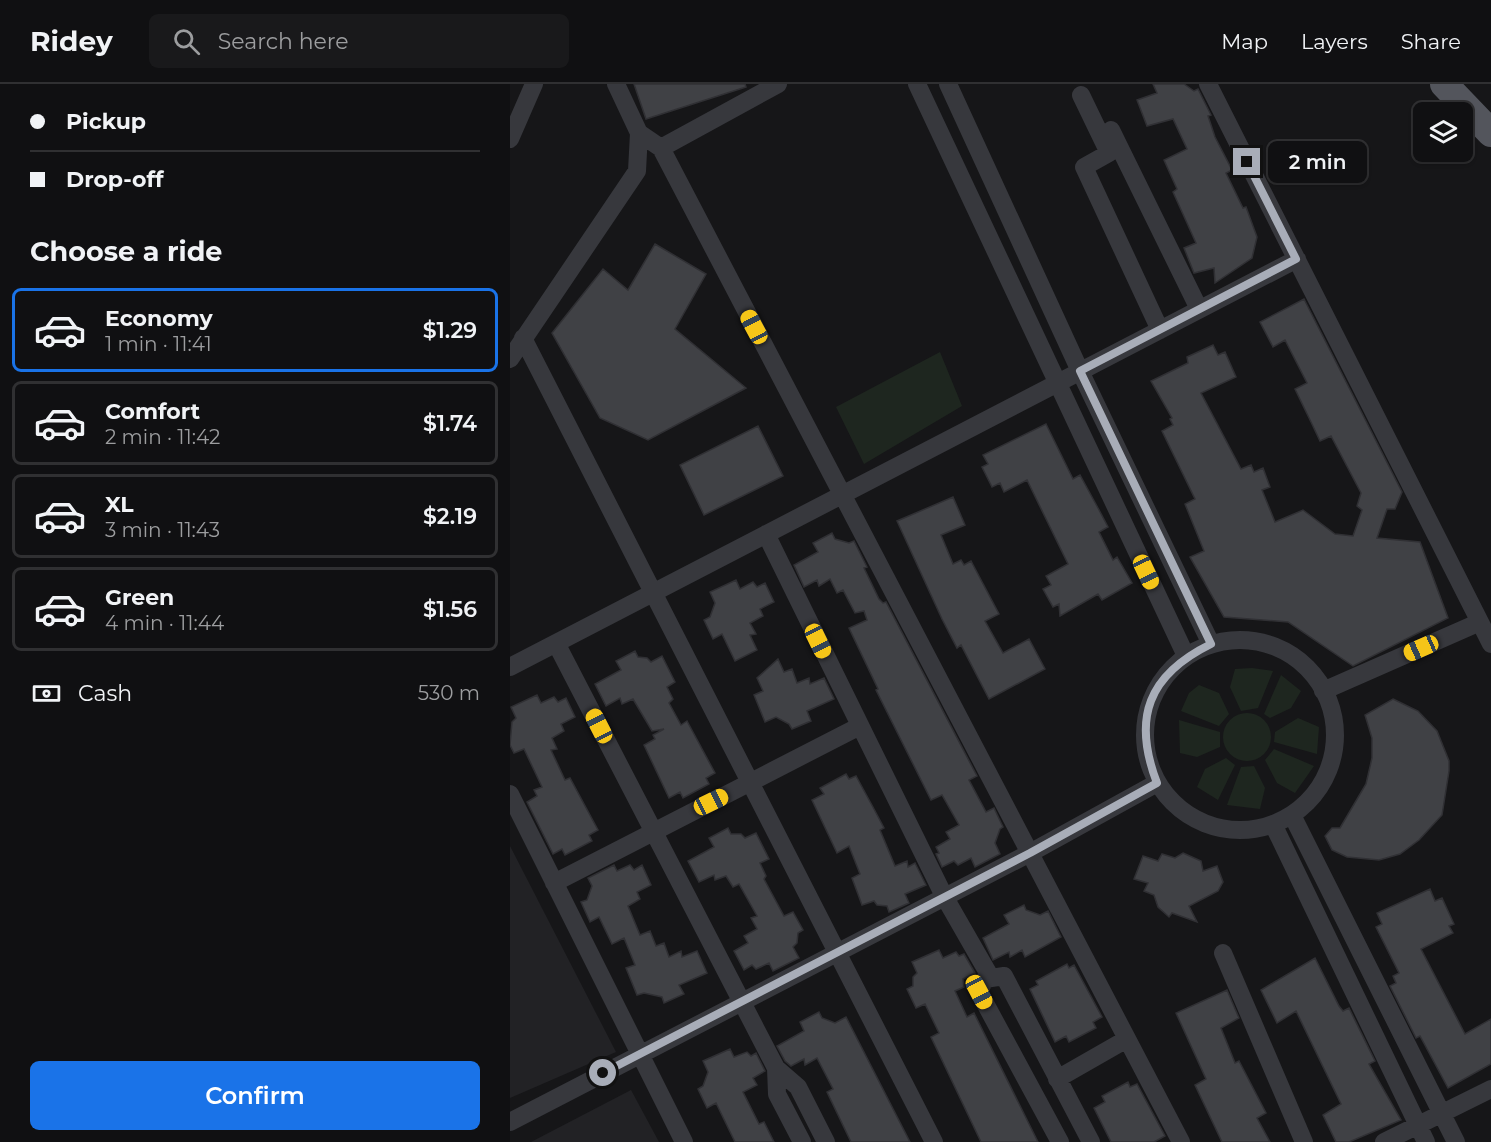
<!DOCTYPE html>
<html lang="en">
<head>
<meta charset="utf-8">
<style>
	body { margin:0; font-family:Montserrat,sans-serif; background:#19191b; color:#f1f3f6; height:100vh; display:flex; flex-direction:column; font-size:22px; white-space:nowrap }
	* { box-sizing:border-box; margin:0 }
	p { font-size:20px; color:#9c9d9f }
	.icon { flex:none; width:33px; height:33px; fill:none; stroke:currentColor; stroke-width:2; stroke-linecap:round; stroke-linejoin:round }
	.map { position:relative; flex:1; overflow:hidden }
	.panel { display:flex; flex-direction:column; background:#101012; width:510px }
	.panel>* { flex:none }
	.top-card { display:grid; align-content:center; height:132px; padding:0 30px; background:#101012 }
	.fabs { position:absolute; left:903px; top:18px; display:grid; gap:12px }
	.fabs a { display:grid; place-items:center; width:60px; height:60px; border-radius:9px; background:#101012; box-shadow:0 2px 4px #0004,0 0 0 2px #303032; font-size:30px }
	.end { position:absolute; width:27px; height:27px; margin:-14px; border:8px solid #a8adb8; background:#111; box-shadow:0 0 0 3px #111 }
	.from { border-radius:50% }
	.bubble { position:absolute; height:42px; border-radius:9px; background:#101012; box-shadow:0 2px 4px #0004,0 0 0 2px #303032; font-size:20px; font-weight:600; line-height:42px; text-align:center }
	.car { position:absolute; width:18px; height:36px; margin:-18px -9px; border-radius:8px; box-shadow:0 0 4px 2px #0007; background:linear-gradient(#f5c518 24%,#345 0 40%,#f5c518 0 76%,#345 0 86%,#f5c518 0) }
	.top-card b { display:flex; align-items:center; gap:21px; height:57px; font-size:22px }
	.top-card b+b { border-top:2px solid #303032 }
	.top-card i { width:15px; height:15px; background:#f1f3f6 }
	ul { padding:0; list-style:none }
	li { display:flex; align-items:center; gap:18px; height:84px; margin:0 12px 9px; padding:0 18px; border:3px solid #303032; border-radius:9px }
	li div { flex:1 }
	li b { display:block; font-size:22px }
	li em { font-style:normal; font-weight:600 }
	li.current { border-color:#1a73e8 }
	li>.icon { width:54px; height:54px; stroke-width:1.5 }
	h2 { padding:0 30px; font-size:27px; line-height:72px }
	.pay { display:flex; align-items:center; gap:15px; height:66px; padding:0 30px; font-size:22px }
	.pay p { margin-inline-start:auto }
	.action { display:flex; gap:12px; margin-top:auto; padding:12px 30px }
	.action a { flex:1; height:69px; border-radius:9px; background:#1a73e8; color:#fff; font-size:24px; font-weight:600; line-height:69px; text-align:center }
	header { display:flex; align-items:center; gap:36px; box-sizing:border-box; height:84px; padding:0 30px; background:#101012; border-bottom:2px solid #303032 }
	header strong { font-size:28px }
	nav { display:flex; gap:33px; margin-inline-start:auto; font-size:21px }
	.search { width:420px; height:54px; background:#19191b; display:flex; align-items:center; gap:15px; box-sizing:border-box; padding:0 21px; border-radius:9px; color:#9c9d9f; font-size:22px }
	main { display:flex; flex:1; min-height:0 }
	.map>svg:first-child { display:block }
</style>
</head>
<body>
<header>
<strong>Ridey</strong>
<div class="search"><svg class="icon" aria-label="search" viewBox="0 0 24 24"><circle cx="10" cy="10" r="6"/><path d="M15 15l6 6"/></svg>Search here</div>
<nav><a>Map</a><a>Layers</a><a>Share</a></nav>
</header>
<main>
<section class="panel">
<div class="top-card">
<b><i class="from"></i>Pickup</b>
<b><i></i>Drop-off</b>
</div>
<h2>Choose a ride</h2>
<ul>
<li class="current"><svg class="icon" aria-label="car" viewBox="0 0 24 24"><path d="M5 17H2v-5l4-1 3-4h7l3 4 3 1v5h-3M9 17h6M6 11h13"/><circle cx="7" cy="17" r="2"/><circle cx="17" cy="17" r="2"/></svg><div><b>Economy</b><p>1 min · 11:41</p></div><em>$1.29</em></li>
<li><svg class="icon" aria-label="car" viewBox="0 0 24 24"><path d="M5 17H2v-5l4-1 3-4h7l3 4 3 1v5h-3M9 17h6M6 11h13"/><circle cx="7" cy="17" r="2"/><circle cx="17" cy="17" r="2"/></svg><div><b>Comfort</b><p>2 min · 11:42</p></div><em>$1.74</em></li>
<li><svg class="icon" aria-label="car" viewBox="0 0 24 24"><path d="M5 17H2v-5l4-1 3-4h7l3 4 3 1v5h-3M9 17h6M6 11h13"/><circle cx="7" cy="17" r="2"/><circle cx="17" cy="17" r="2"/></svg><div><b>XL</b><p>3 min · 11:43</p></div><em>$2.19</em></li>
<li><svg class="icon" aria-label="car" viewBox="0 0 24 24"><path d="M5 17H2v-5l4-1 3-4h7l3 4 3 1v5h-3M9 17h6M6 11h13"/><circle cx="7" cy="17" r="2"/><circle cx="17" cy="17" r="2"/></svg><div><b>Green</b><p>4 min · 11:44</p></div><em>$1.56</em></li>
</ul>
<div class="pay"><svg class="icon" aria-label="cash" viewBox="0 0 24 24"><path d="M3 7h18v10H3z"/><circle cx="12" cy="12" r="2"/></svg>Cash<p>530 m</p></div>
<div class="action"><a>Confirm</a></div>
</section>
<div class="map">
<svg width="981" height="1058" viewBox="0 0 981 1058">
	<rect width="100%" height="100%" fill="#161618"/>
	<path fill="#222225" d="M0,762L106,968L0,1014Z
		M121,1006L149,1058H21Z"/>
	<path fill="#1e261f" d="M430,268L452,322L354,380L326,323Z
		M742,584L763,587L748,624L731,627L720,603L725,585Z
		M771,591L791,607L781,624L760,634L754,630Z
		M689,601L709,609L719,630L709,642L671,627L679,609Z
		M713 653a24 24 0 1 1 48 0a24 24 0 1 1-48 0Z
		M788,634L809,643L807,670L764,658L765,648Z
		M669,636L710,648V663L687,673L670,669Z
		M764,665L804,682L785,709L767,699L755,676Z
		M716,674L725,681L708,716L687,703L695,685Z
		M744,682L755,704L750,725L717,721L731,683Z"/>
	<path fill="#404145" stroke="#303034" stroke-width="1.5" d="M124,0H235L236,3L136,35Z
		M643,0H674L684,7L688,5L701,31L698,32L705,53L722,86L716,89L733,124L736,123L747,153L742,174L705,199L704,184L684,189L674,164L686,159L663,108L667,105L654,76L677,65L663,35L637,42L627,16L647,9Z
		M145,160L196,190L165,245L236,304L138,356L90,334L42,249L93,185L118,206Z
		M794,215L892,408L885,425H877L867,454L910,458L938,534L843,582L778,538L714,533L680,473L694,467L675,420L685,415L652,347L663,341L660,335L662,334L641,297L678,279L677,273L703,261L708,271L715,268L726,293L691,309L731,385L741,381L744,388L753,384L760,403L752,406L765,438L793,426L825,450L843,452L852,426L847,422L851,409L821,352L810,357L801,338L785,305L797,299L775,256L763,263L750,238Z
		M536,340L563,395L570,391L588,424L598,443L589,448L603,476L607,473L622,499L592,516L588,510L550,532L549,520L543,523L533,505L541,501L536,492L558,480L517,396L494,408L490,399L482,403L472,383L478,380L473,371Z
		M248,342L273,392L194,431L170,381Z
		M443,413L455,441L431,451L443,480L451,476L454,481L461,477L489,530L475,537L493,569L519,555L535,585L479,615L451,561L447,564L432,535L387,437Z
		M322,449L325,455L339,459L344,457L357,483L354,484L369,515L373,519L376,518L467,692L459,696L476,728L484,724L493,743L490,745L485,759L490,770L465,783L461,774L448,781L444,777L432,783L426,770L429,769L426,763L440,755L436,748L449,741L432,711L421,716L366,606L368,605L339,544L357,536L354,527L345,529L333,506L327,509L320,495L309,502L307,496L294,503L284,481L308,468L303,459Z
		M226,496L230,505L243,498L247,503L255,499L264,518L250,525L253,532L240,539L246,550L240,551L247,566L225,577L212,550L203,555L194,536L200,533L205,519L200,508Z
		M125,567L128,573L137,574L141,578L152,572L165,598L157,603L163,615L159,619L171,641L177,637L205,689L196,694L199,700L173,714L170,708L159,714L134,661L145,655L143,651L154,645L142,647L123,615L112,620L110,614L96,622L85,600L111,586L106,577Z
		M268,575L274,588L282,585L287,599L299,594L300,600L314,594L324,615L297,627L301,637L282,645L279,640L266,633L255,638L244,611L253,607L247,594Z
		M27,611L31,619L44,613L48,618L56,614L65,633L51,640L54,647L42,654L47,665L41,666L55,696L60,694L88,746L79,751L82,757L55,771L52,765L43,770L17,718L27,712L24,706L32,703L14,665L4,669L0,661L2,638L6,634L1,623Z
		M883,615L908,627L927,647L939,677V687L932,731L909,756L890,770L869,776L837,773L822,766L815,752L822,744H830L856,700L862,674V654L855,631Z
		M336,690L339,695L346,692L364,725L374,744L370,746L385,782L397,777L398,783L405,779L416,801L395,810L399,819L379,828L377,822L367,821L364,817L352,821L342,794L350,790L339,762L327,769L302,716L314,710L310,704Z
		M218,744L221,750H231L235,754L246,749L259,775L250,779L256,792L254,795L274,832L283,828L293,846L288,849L287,859L283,863L289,874L263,887L259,879L246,885L242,881L234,886L224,867L238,859L234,852L247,845L241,834L247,832L229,800L223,803L216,792L205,796L204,791L189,798L178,777L204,763L199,754Z
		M673,769L691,777L693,787L707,782L713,798L708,807L679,822L687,838L662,829L659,833L648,823L644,811L634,807L638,799L624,795L633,772L648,777L652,770L665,774Z
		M104,781L107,787L120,781L124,786L132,781L141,801L127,808L130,815L118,822L130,851L140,847L146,862L154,859L159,873L171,867L172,873L187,867L197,889L169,901L174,910L154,919L152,913L134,909L127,911L116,884L125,881L114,854L102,860L89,833L80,838L71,818L77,816L82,802L78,794Z
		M920,805L925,817L932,814L944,840L939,842L943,849L911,865L955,950L981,935V980L938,1004L910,952L906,954L880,902L886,899L883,892L889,889L866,843L872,840L867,829Z
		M514,821L516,826L530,831L538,827L551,853L515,873L512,866L500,873L499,868L483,876L473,854L499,840L494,831Z
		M429,866L433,874L446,868L449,872L454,870L465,889L453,895L454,903L445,907L457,933L464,929L528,1058H471L421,953L429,949L415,920L406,924L397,905L403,902V893L407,889L402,878Z
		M805,874L829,922L833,927L839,924L865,977L859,980L891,1036L839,1058H826L813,1031L831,1020L786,927L767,939L751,906Z
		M557,880L559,884L564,881L592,933L583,938L586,944L559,958L556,952L545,958L520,905L528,901L526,897Z
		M717,906L729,934L711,944L725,979L729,977L756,1029L747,1034L760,1058H712L685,1001L696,995L666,929Z
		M309,928L312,934L325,939L336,933L400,1058H341L317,1008L323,1005L307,974L295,981L294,975L281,982L275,977L267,962L294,947L290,938Z
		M220,965L224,973L237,968L241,972L246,969L255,987L243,994L247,1001L233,1008L249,1040L254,1038L264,1058H225L206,1019L197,1024L188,1005L193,1002L198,988L193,977Z
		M618,998L620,1003L627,1000L655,1052L644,1058H601L584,1024L595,1018L592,1012Z"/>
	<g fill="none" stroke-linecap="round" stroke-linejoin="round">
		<path stroke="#37383d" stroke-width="18" d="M106,0L129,49
			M407,0L676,572
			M438,0L570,287L701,560
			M698,0L981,560
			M571,11L599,69L574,83L650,246
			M601,46L689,225
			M0,55L24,0
			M151,64L268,0
			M13,254L424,1058
			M0,275L127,87L129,49L151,64L671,1058
			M256,450L434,812L481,894
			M635 651a95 95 0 1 1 190 0a95 95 0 1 1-190 0Z
			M46,559L266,984
			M0,583L787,175
			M813,607L970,538
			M0,710L174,1058
			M783,733L946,1058
			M763,740L916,1058
			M44,799L350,642
			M713,869L794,1058
			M547,995L617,955
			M0,1038L520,769L647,699
			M292,1058L267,1010L266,984L288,1003L316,1058
			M550,1058L469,908L475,895L494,892L581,1058
			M874,1058L981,1005"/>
		<path stroke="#53555c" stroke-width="28" d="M934,0L981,49"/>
	</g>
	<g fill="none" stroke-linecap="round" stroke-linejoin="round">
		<path stroke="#a8adb8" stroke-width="8" d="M93,989L520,769L647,699C622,634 638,591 701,560L570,287L786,175L737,78"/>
	</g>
</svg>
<div class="fabs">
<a><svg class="icon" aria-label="layers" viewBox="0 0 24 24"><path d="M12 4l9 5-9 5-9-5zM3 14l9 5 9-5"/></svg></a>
</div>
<i class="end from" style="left:93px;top:989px"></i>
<i class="end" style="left:737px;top:78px"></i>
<div class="bubble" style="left:758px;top:57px;width:99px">2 min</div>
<i class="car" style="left:244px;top:243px;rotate:332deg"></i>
<i class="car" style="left:636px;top:488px;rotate:155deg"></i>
<i class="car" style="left:308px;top:557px;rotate:154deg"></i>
<i class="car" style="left:911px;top:564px;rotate:246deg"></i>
<i class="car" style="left:89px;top:642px;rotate:333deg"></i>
<i class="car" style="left:201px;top:718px;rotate:64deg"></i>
<i class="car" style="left:469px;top:908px;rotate:152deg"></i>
</div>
</main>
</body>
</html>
